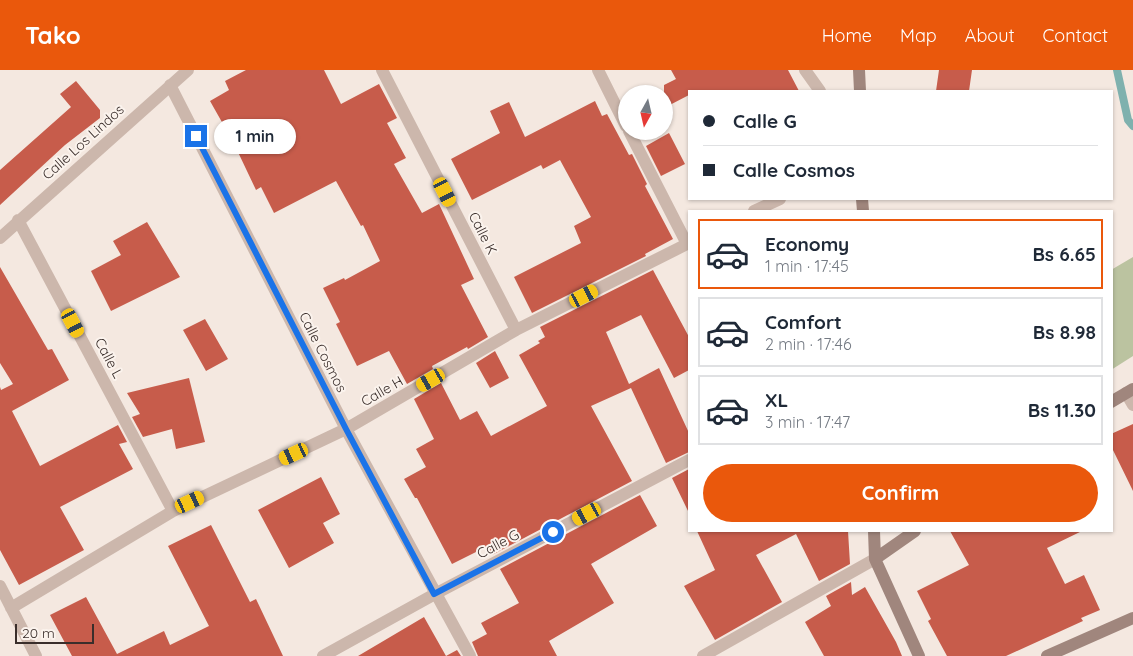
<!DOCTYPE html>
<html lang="en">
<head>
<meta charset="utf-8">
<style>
	body { margin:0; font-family:Quicksand,sans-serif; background:#f6f6f7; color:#1f2937; height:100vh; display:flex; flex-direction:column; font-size:19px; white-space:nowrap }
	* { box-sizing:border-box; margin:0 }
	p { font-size:16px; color:#747a83 }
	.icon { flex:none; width:28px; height:28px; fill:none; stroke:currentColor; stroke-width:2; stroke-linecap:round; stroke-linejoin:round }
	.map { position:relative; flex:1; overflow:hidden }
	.sheet { position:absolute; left:688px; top:140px; width:425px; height:322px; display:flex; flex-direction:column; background:#fff; border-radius:0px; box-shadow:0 1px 4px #0004 }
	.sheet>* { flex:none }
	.top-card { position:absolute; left:688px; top:20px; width:425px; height:110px; border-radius:0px; box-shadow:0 1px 4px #0004; display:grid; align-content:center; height:110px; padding:0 15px; background:#fff }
	.needle { width:32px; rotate:188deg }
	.controls { position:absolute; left:618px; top:15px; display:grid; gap:10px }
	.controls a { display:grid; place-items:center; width:55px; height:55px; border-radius:50%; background:#fff; box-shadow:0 1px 4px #0004; font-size:25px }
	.scale { position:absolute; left:15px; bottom:12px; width:79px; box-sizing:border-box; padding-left:5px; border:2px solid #3a2e2b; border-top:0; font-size:14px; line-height:18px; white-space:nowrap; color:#3a2e2b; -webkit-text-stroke:4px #fbf3ed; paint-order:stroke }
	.end { position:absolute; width:22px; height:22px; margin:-11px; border:6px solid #1a73e8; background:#fff; box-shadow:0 0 0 2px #fff }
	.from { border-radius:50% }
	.bubble { position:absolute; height:35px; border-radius:18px; background:#fff; box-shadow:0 1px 4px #0004; font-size:16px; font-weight:800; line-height:35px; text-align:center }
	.car { position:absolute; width:15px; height:30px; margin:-15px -8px; border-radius:6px; box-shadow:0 0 4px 1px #0007; background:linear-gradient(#f5c518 24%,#345 0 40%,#f5c518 0 76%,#345 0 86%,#f5c518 0) }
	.top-card b { display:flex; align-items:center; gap:18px; height:48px; font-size:19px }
	.top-card b+b { border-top:1px solid #e0e1e3 }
	.top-card i { width:12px; height:12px; background:#1f2937 }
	ul { padding:9px 0 0; list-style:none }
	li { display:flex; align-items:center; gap:15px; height:70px; margin:0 10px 8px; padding:0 5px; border:2px solid #e0e1e3; border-radius:0px }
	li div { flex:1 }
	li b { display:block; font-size:19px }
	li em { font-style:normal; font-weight:800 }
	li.active { border-color:#ea580c }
	li>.icon { width:45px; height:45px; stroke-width:1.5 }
	.action { display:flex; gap:10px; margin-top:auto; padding:10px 15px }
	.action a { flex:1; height:58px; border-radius:30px; background:#ea580c; color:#fff; font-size:20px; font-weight:800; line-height:58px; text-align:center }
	header { display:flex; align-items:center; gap:30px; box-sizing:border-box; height:70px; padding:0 25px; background:#ea580c; color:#fff }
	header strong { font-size:24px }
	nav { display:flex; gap:28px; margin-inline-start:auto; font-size:18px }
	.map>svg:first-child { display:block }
</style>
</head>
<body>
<header>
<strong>Tako</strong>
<nav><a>Home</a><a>Map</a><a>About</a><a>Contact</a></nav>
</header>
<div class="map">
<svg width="1133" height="586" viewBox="0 0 1133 586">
	<rect width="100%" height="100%" fill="#f4e8e0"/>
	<path fill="#bbc3a0" d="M1133,187V286L1111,300V200Z"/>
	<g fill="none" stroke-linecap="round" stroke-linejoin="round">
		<path stroke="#7fb1ae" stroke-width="8" d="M1117,0L1128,50L1133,56"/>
	</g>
	<path fill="#c75c4b" d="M246,0H324L341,34L379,14L397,48L387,53L406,88L394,94L422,143L439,134L474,209L461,215L488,267L468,279L467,277L432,296L433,299L407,314L389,281L357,296L336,254L340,252L323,218L344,208L345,210L380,191L363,155L361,156L336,111L274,143L261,117L256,120L237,80L233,82L219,56L223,54L210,31L229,20L225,11Z
		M671,0H788L799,21H689V25L664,38V15L676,9Z
		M939,0H972L969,21H936Z
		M76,11L100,40V48L65,75L0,135V100L71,37L60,24Z
		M595,31L602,46L607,44L629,85L632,84L647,114L645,116L673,169L645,184L646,186L532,243L514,207L581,173L574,156L591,147L560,90L543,99L541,95L472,130L451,89L500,63L490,41L509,32L525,67Z
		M669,63L685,94L661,106L646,76Z
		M147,152L180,207L111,241L91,201L121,185L113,171Z
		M0,197L48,280L52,279L69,310L12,341L40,396L118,355L127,372L119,374L133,399L60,437L84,480L19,515L0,480V317L1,320L13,314L0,293Z
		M653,200L689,267V300L674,308L641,245L606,262L629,314L659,298L689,363V382L666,393L631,318L591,336L632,411L492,485L488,476L452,494L417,428H415L404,409L426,397L416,379L434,369L414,329L441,313L460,350L477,341L491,366L547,336L519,285L540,273L538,271L545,267L540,257Z
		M205,249L228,289L206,301L183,260Z
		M495,281L509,308L490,318L476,293Z
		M189,308L205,372L176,379L172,359L143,367L132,347L140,344L127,323Z
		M1133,354V421L1111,376V364Z
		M689,399V443L672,408Z
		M321,407L340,444L323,453L334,473L289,498L258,440Z
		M640,425L657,456L591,494L614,533L549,571L557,586H478L472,572L487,564L481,553L519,533L500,499Z
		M211,455L250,532L256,529L283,586H72L50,545L86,527L117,584L164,561L170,575L209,556L168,476Z
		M697,461H848L850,494L819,511L796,464L756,485L782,532L715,570L684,516L715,500Z
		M950,461H1082L1047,478L1065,514L1084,505L1100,540L1081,548L1083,551L1006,586H947L928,551L931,549L917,521L969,495Z
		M851,512L852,525L865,517L896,572L902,586H824L805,552L831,536L826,526Z
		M424,547L446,586L457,580L461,586H358Z"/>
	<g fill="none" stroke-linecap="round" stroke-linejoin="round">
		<path stroke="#ccb7ac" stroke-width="12" d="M382,0L516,260
			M598,0L626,56
			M805,0L820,21
			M170,15L346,359L470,586
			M629,61L687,174
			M754,141L780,129
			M18,150L173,441
			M0,168L188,0
			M1126,323L1133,335
			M0,516L36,586
			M11,538L173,441L346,359L516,260L689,173
			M323,586L435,524L689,390
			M703,586L875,489"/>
		<path stroke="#a0867d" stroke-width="12" d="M859,0L860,21
			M862,129L863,141
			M1111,332L1133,319
			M874,461L875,489L919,586
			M875,489L915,461
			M1047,586L1133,548"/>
	</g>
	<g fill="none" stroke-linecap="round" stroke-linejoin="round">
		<path stroke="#1a73e8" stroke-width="6" d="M196,66L346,359L434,524L553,462"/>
	</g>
	<g text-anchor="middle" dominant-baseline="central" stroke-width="4" stroke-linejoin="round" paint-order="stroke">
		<g font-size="14" fill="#3a2e2b" stroke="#fbf3ed">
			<text transform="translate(83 72) rotate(-42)">Calle Los Lindos</text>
			<text transform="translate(483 163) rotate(63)">Calle K</text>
			<text transform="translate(323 282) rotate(63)">Calle Cosmos</text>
			<text transform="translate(109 288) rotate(62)">Calle L</text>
			<text transform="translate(382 321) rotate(-30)">Calle H</text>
			<text transform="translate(498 474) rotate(-28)">Calle G</text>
		</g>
	</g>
</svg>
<div class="controls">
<a><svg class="needle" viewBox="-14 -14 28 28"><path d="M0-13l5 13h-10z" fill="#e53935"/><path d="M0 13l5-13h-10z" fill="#747a83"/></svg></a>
</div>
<div class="scale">20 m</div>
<i class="end from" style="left:553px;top:462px"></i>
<i class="end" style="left:196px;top:66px"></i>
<div class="bubble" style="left:214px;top:49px;width:82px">1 min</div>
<i class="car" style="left:445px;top:122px;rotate:153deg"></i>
<i class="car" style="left:584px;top:226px;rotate:63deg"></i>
<i class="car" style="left:73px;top:253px;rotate:152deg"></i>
<i class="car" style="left:431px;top:310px;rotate:240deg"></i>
<i class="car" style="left:294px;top:384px;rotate:245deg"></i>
<i class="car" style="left:190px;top:432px;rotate:65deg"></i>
<i class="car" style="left:587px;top:444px;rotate:242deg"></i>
<div class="top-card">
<b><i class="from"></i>Calle G</b>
<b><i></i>Calle Cosmos</b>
</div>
<section class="sheet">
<ul>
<li class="active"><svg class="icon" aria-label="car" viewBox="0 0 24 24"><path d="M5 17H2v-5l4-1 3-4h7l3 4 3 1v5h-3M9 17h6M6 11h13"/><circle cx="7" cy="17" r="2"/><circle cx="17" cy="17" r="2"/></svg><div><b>Economy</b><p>1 min · 17:45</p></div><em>Bs 6.65</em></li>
<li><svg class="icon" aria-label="car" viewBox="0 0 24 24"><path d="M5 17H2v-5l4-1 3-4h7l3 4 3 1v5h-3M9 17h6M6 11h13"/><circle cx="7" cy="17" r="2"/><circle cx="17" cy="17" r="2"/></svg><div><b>Comfort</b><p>2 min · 17:46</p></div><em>Bs 8.98</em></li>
<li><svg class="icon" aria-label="car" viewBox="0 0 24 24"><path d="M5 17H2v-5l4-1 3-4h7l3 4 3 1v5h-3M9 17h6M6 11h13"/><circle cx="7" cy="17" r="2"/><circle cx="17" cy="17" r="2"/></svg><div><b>XL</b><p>3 min · 17:47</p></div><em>Bs 11.30</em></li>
</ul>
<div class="action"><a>Confirm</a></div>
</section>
</div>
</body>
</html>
